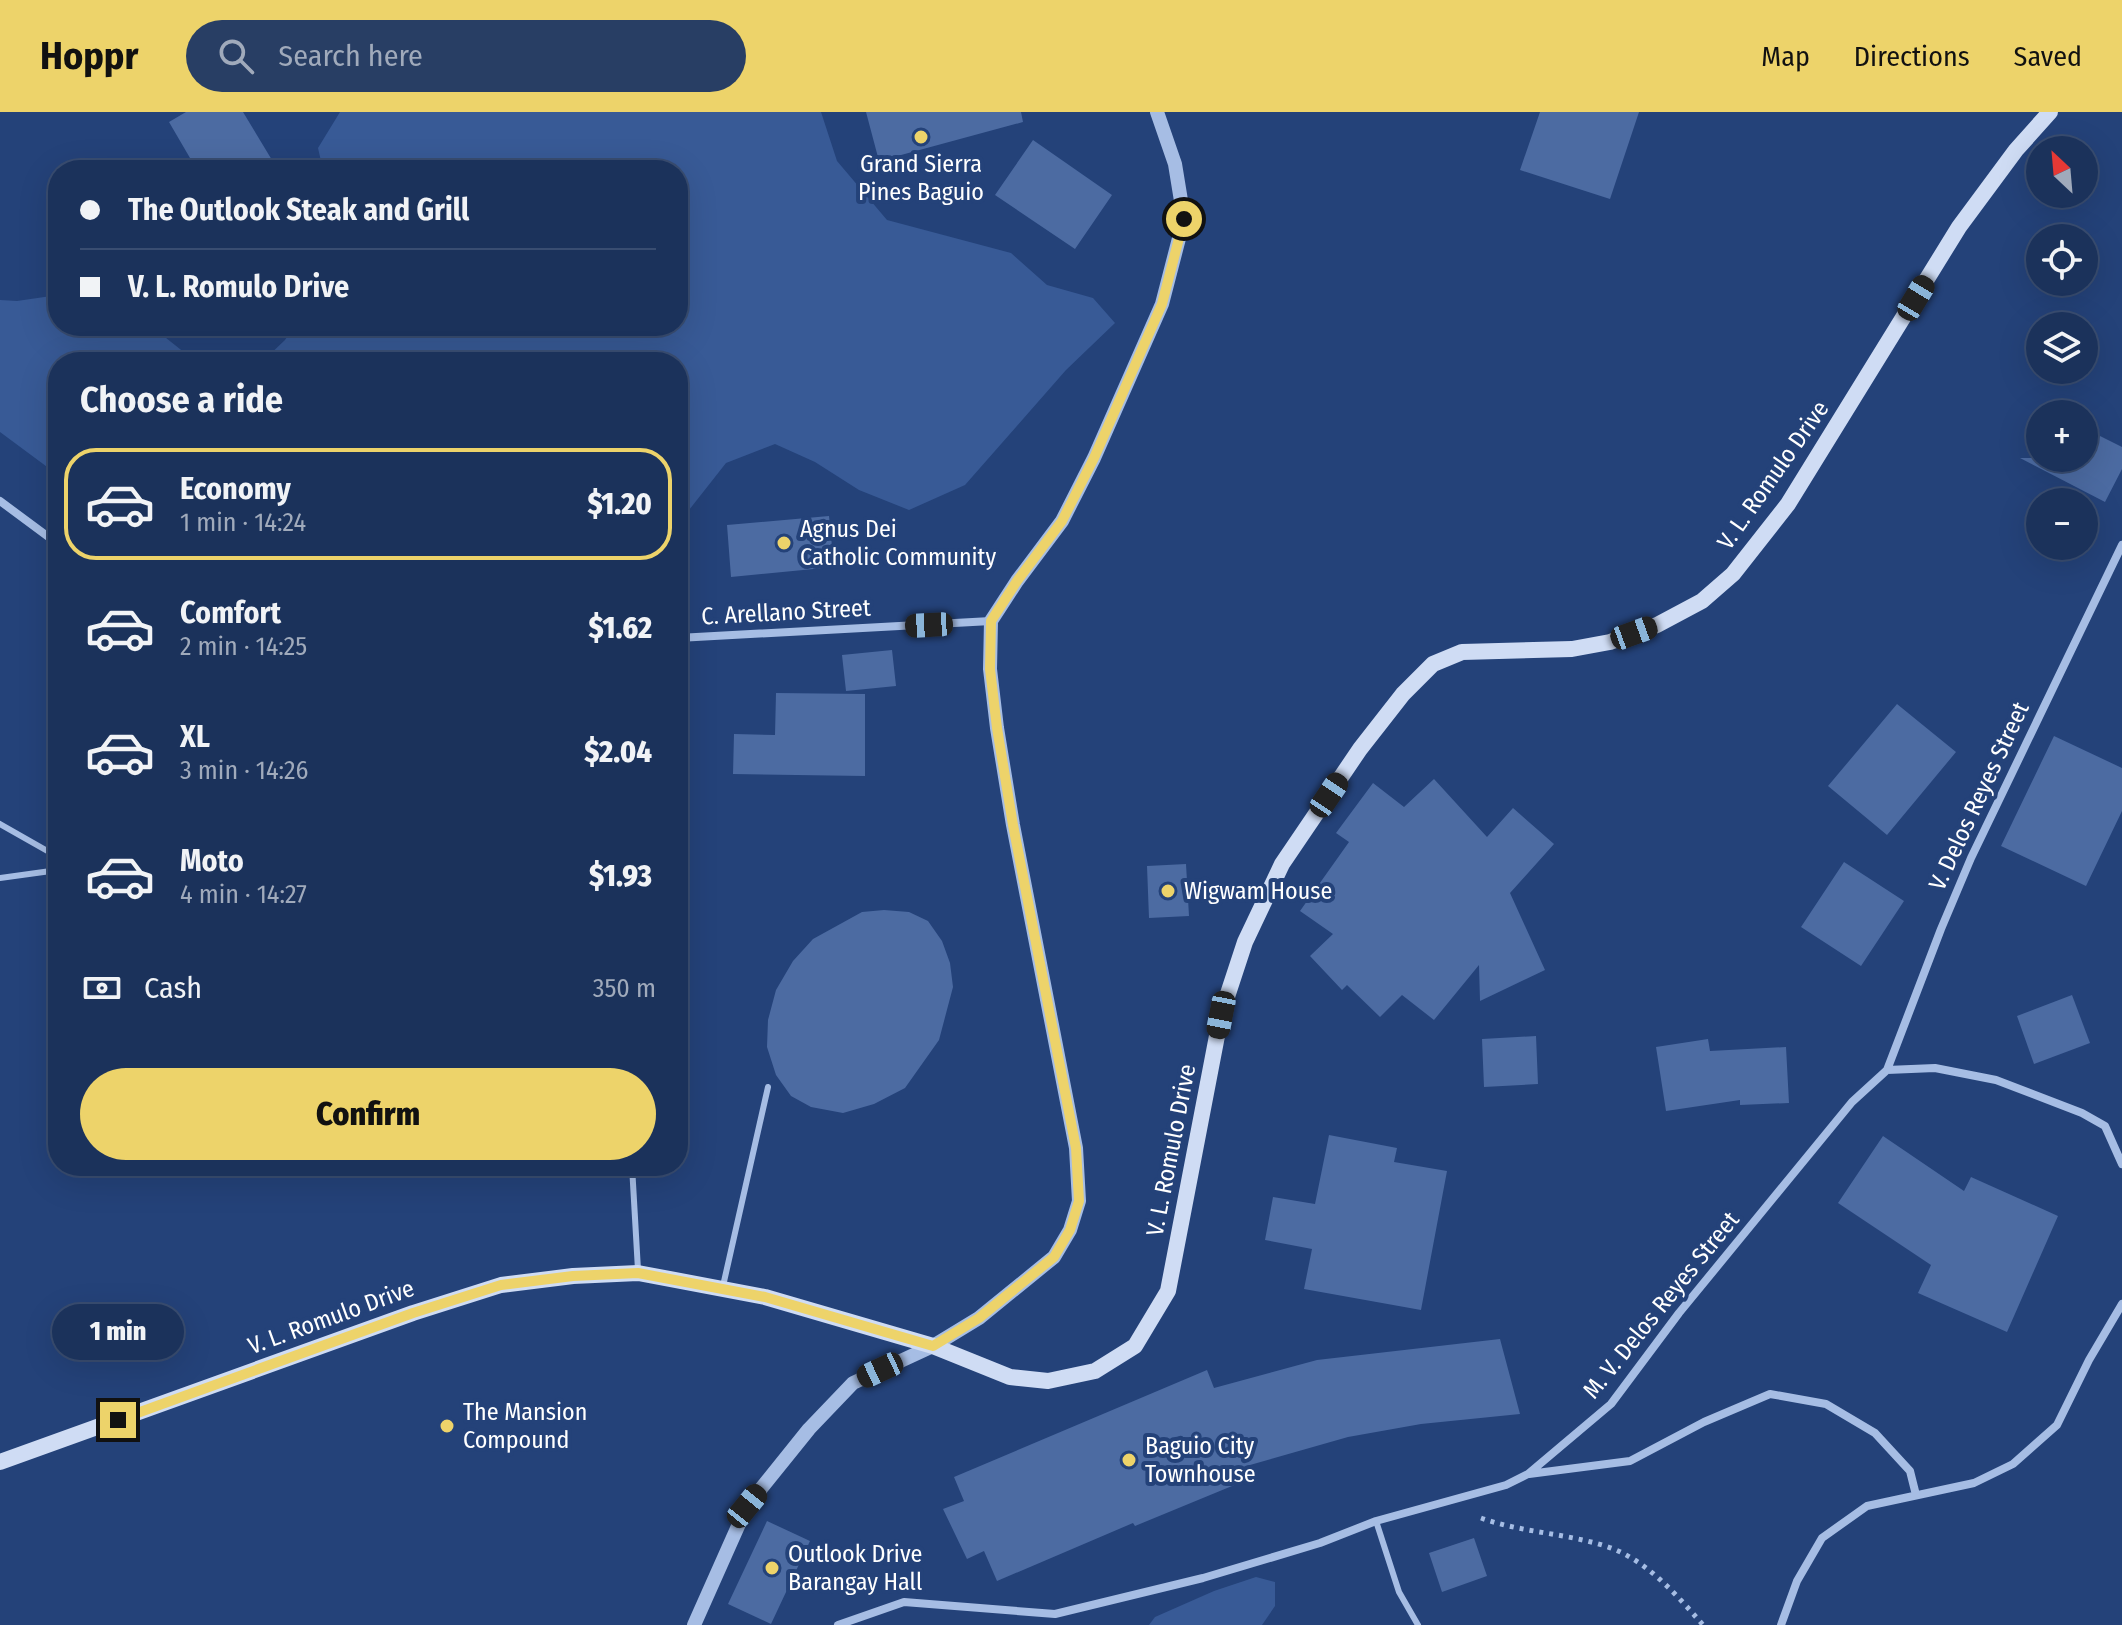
<!DOCTYPE html>
<html lang="en">
<head>
<meta charset="utf-8">
<style>
	body { margin:0; font-family:"Fira Sans Condensed",sans-serif; background:#283e64; color:#f1f3f6; height:100vh; display:flex; flex-direction:column; font-size:30px; white-space:nowrap }
	* { box-sizing:border-box; margin:0 }
	p { font-size:26px; color:#a0aabb }
	.icon { flex:none; width:44px; height:44px; fill:none; stroke:currentColor; stroke-width:2; stroke-linecap:round; stroke-linejoin:round }
	.map { position:relative; flex:1; overflow:hidden }
	.details { position:absolute; left:48px; top:240px; width:640px; height:824px; display:flex; flex-direction:column; background:#1b325b; border-radius:32px; box-shadow:0 8px 32px #0002,0 0 0 2px #394d71 }
	.details>* { flex:none }
	.guide { position:absolute; left:48px; top:48px; width:640px; height:176px; border-radius:32px; box-shadow:0 8px 32px #0002,0 0 0 2px #394d71; display:grid; align-content:center; height:176px; padding:0 32px; background:#1b325b }
	.needle { width:52px; rotate:334deg }
	.controls { position:absolute; left:2026px; top:24px; display:grid; gap:16px }
	.controls a { display:grid; place-items:center; width:72px; height:72px; border-radius:50%; background:#1b325b; box-shadow:0 8px 32px #0002,0 0 0 2px #394d71; font-size:40px }
	.end { position:absolute; width:36px; height:36px; margin:-18px; border:10px solid #edd36a; background:#111; box-shadow:0 0 0 4px #111 }
	.from { border-radius:50% }
	.bubble { position:absolute; height:56px; border-radius:28px; background:#1b325b; box-shadow:0 8px 32px #0002,0 0 0 2px #394d71; font-size:26px; font-weight:800; line-height:56px; text-align:center }
	.car { position:absolute; width:24px; height:48px; margin:-24px -12px; border-radius:10px; box-shadow:0 0 6px 2px #0007; background:linear-gradient(#222 24%,#8ab4d8 0 40%,#222 0 76%,#8ab4d8 0 86%,#222 0) }
	.guide b { display:flex; align-items:center; gap:28px; height:76px; font-size:30px }
	.guide b+b { border-top:2px solid #394d71 }
	.guide i { width:20px; height:20px; background:#f1f3f6 }
	ul { padding:0; list-style:none }
	li { display:flex; align-items:center; gap:24px; height:112px; margin:0 16px 12px; padding:0 16px; border:4px solid transparent; border-radius:32px }
	li div { flex:1 }
	li b { display:block; font-size:30px }
	li em { font-style:normal; font-weight:800 }
	li.active { border-color:#edd36a }
	li>.icon { width:72px; height:72px; stroke-width:1.5 }
	h2 { padding:0 32px; font-size:36px; line-height:96px }
	.pay { display:flex; align-items:center; gap:20px; height:88px; padding:0 32px; font-size:30px }
	.pay p { margin-inline-start:auto }
	.cta { display:flex; gap:16px; margin-top:auto; padding:16px 32px }
	.cta a { flex:1; height:92px; border-radius:48px; background:#edd36a; color:#111; font-size:32px; font-weight:800; line-height:92px; text-align:center }
	header { display:flex; align-items:center; gap:48px; box-sizing:border-box; height:112px; padding:0 40px; background:#edd36a; color:#111 }
	header strong { font-size:38px }
	nav { display:flex; gap:44px; margin-inline-start:auto; font-size:28px }
	.search { width:560px; height:72px; background:#283e64; display:flex; align-items:center; gap:20px; box-sizing:border-box; padding:0 28px; border-radius:44px; color:#a0aabb; font-size:30px }
	.map>svg:first-child { display:block }
</style>
</head>
<body>
<header>
<strong>Hoppr</strong>
<div class="search"><svg class="icon" aria-label="search" viewBox="0 0 24 24"><circle cx="10" cy="10" r="6"/><path d="M15 15l6 6"/></svg>Search here</div>
<nav><a>Map</a><a>Directions</a><a>Saved</a></nav>
</header>
<div class="map">
<svg width="2122" height="1513" viewBox="0 0 2122 1513">
	<rect width="100%" height="100%" fill="#244279"/>
	<path fill="#385a96" d="M340,0H821L837,49L887,108L1011,141L1047,173L1093,186L1115,211L1066,258L965,373L909,398L859,378L815,350L775,332L726,351L678,412V250H58V363L0,320V188L17,189L58,183V214H151L195,249L264,248L285,228L294,214H678V58H323L318,36Z
		M1256,1465L1275,1470V1494L1262,1513H1149L1155,1505L1214,1479Z"/>
	<path fill="#4c6ba2" d="M186,0H243L278,58H197L169,10Z
		M866,0H1021L1023,10L879,49Z
		M1540,0H1639L1610,87L1520,58Z
		M1033,28L1112,83L1075,137L995,83Z
		M2084,316L2122,335V357L2105,390L2020,346H2084Z
		M829,404L834,455L731,465L727,413Z
		M892,538L896,574L846,579L842,543Z
		M776,581L865,582V664L733,662L734,622L775,623Z
		M1897,592L1956,640L1887,723L1828,674Z
		M2054,624L2122,656V699L2086,774L2001,734Z
		M1434,667L1487,725L1513,696L1554,732L1510,781L1545,858L1480,889L1479,853L1434,908L1402,883L1380,905L1347,873L1342,878L1310,844L1333,822L1300,799L1349,730L1336,721L1373,671L1404,695Z
		M1844,750L1904,789L1861,854L1801,815Z
		M1186,752L1189,804L1149,806L1147,754Z
		M884,798L909,800L928,809L942,829L950,851L953,875L939,928L905,976L874,992L843,1001L811,995L791,984L776,963L767,935L768,908L776,878L793,849L813,827L862,800Z
		M2072,883L2090,931L2034,952L2017,904Z
		M1536,924L1538,972L1484,975L1482,927Z
		M1708,927L1710,939L1786,935L1789,991L1740,993V988L1666,999L1656,935Z
		M1329,1023L1397,1036L1394,1050L1447,1059L1421,1198L1304,1177L1312,1137L1265,1128L1273,1085L1315,1092Z
		M1883,1024L1964,1079L1971,1065L2058,1104L2007,1220L1918,1181L1931,1153L1838,1091Z
		M1500,1227L1520,1302L1421,1312L1348,1325L1243,1355L1249,1367L1135,1414L1133,1411L997,1469L984,1439L967,1447L943,1397L964,1389L954,1365L1207,1258L1214,1276L1317,1248Z
		M767,1409L810,1429L771,1512L728,1492Z
		M1474,1426L1487,1464L1442,1480L1429,1441Z"/>
	<g fill="none" stroke-linecap="round" stroke-linejoin="round">
		<path stroke="#a6bde4" stroke-width="5" stroke-dasharray="4 6" stroke-linecap="butt" d="M1481,1406C1520,1420 1562,1421 1602,1433C1644,1445 1675,1481 1703,1513"/>
		<path stroke="#a6bde4" stroke-width="6" d="M0,712L58,745
			M0,766L58,758
			M632,1054L638,1158
			M723,1174L768,975
			M1376,1409L1399,1480L1418,1513"/>
		<path stroke="#a6bde4" stroke-width="8" d="M0,389L58,432
			M678,526L991,509
			M1887,958L1941,817L1971,746L2122,433
			M1529,1362L1630,1349L1704,1310L1770,1282L1826,1292L1875,1321L1910,1359L1916,1383
			M838,1513L904,1490L1055,1502L1203,1466L1320,1431L1376,1409L1506,1373L1528,1362L1611,1292L1679,1201L1852,990L1887,958L1935,956L1996,968L2082,1001L2105,1014L2122,1052
			M1781,1513L1797,1469L1822,1426L1867,1394L1974,1371L2013,1352L2057,1313L2089,1248L2122,1192"/>
		<path stroke="#a6bde4" stroke-width="14" d="M694,1513L747,1394L809,1317L853,1271L933,1234L979,1206L1054,1145L1070,1118L1079,1089L1076,1036L1013,713L997,616L990,557L991,509L1017,469L1062,409L1094,346L1162,192L1184,107L1175,52L1157,0"/>
		<path stroke="#cfdcf4" stroke-width="16" d="M0,1350L413,1201L501,1173L573,1164L638,1161L765,1185L933,1234L1010,1265L1048,1269L1095,1259L1135,1234L1168,1179L1221,903L1245,830L1282,752L1360,637L1403,582L1433,552L1462,540L1572,537L1610,530L1657,513L1702,489L1733,462L1788,392L1959,115L2016,38L2050,0"/>
	</g>
	<g fill="none" stroke-linecap="round" stroke-linejoin="round">
		<path stroke="#edd36a" stroke-width="10" d="M118,1308L413,1201L501,1173L573,1164L638,1161L765,1185L933,1234L979,1206L1054,1145L1070,1118L1079,1089L1076,1036L1013,713L997,616L990,557L991,509L1017,469L1062,409L1094,346L1162,192L1184,107"/>
	</g>
	<g fill="#edd36a" stroke="#244279" stroke-width="3">
		<circle cx="921" cy="25" r="8"/>
		<circle cx="784" cy="431" r="8"/>
		<circle cx="1168" cy="779" r="8"/>
		<circle cx="447" cy="1314" r="8"/>
		<circle cx="1129" cy="1348" r="8"/>
		<circle cx="772" cy="1456" r="8"/>
	</g>
	<g text-anchor="middle" dominant-baseline="central" stroke-width="8" stroke-linejoin="round" paint-order="stroke">
		<g font-size="24" fill="#fff" stroke="#244279" text-anchor="start">
			<text x="921" y="52" text-anchor="middle">Grand Sierra<tspan x="921" dy="28">Pines Baguio</tspan></text>
			<text x="800" y="417">Agnus Dei<tspan x="800" dy="28">Catholic Community</tspan></text>
			<text x="1184" y="779">Wigwam House</text>
			<text x="463" y="1300">The Mansion<tspan x="463" dy="28">Compound</tspan></text>
			<text x="1145" y="1334">Baguio City<tspan x="1145" dy="28">Townhouse</tspan></text>
			<text x="788" y="1442">Outlook Drive<tspan x="788" dy="28">Barangay Hall</tspan></text>
		</g>
		<g font-size="24" fill="#fff" stroke="#244279">
			<text transform="translate(1773 363) rotate(-55)">V. L. Romulo Drive</text>
			<text transform="translate(786 500) rotate(-3)">C. Arellano Street</text>
			<text transform="translate(1979 684) rotate(-65)">V. Delos Reyes Street</text>
			<text transform="translate(1171 1038) rotate(-79)">V. L. Romulo Drive</text>
			<text transform="translate(1661 1193) rotate(-51)">M. V. Delos Reyes Street</text>
			<text transform="translate(331 1205) rotate(-20)">V. L. Romulo Drive</text>
		</g>
	</g>
</svg>
<div class="controls">
<a><svg class="needle" viewBox="-14 -14 28 28"><path d="M0-13l5 13h-10z" fill="#e53935"/><path d="M0 13l5-13h-10z" fill="#a0aabb"/></svg></a>
<a><svg class="icon" aria-label="locate" viewBox="0 0 24 24"><circle cx="12" cy="12" r="6"/><path d="M12 2v4M12 18v4M2 12h4M18 12h4"/></svg></a>
<a><svg class="icon" aria-label="layers" viewBox="0 0 24 24"><path d="M12 4l9 5-9 5-9-5zM3 14l9 5 9-5"/></svg></a>
<a>+</a>
<a>−</a>
</div>
<i class="end from" style="left:1184px;top:107px"></i>
<i class="end" style="left:118px;top:1308px"></i>
<div class="bubble" style="left:52px;top:1192px;width:132px">1 min</div>
<i class="car" style="left:1916px;top:186px;rotate:31deg"></i>
<i class="car" style="left:929px;top:513px;rotate:267deg"></i>
<i class="car" style="left:1634px;top:521px;rotate:70deg"></i>
<i class="car" style="left:1329px;top:683px;rotate:34deg"></i>
<i class="car" style="left:1221px;top:903px;rotate:191deg"></i>
<i class="car" style="left:880px;top:1258px;rotate:245deg"></i>
<i class="car" style="left:747px;top:1394px;rotate:39deg"></i>
<div class="guide">
<b><i class="from"></i>The Outlook Steak and Grill</b>
<b><i></i>V. L. Romulo Drive</b>
</div>
<section class="details">
<h2>Choose a ride</h2>
<ul>
<li class="active"><svg class="icon" aria-label="car" viewBox="0 0 24 24"><path d="M5 17H2v-5l4-1 3-4h7l3 4 3 1v5h-3M9 17h6M6 11h13"/><circle cx="7" cy="17" r="2"/><circle cx="17" cy="17" r="2"/></svg><div><b>Economy</b><p>1 min · 14:24</p></div><em>$1.20</em></li>
<li><svg class="icon" aria-label="car" viewBox="0 0 24 24"><path d="M5 17H2v-5l4-1 3-4h7l3 4 3 1v5h-3M9 17h6M6 11h13"/><circle cx="7" cy="17" r="2"/><circle cx="17" cy="17" r="2"/></svg><div><b>Comfort</b><p>2 min · 14:25</p></div><em>$1.62</em></li>
<li><svg class="icon" aria-label="car" viewBox="0 0 24 24"><path d="M5 17H2v-5l4-1 3-4h7l3 4 3 1v5h-3M9 17h6M6 11h13"/><circle cx="7" cy="17" r="2"/><circle cx="17" cy="17" r="2"/></svg><div><b>XL</b><p>3 min · 14:26</p></div><em>$2.04</em></li>
<li><svg class="icon" aria-label="car" viewBox="0 0 24 24"><path d="M5 17H2v-5l4-1 3-4h7l3 4 3 1v5h-3M9 17h6M6 11h13"/><circle cx="7" cy="17" r="2"/><circle cx="17" cy="17" r="2"/></svg><div><b>Moto</b><p>4 min · 14:27</p></div><em>$1.93</em></li>
</ul>
<div class="pay"><svg class="icon" aria-label="cash" viewBox="0 0 24 24"><path d="M3 7h18v10H3z"/><circle cx="12" cy="12" r="2"/></svg>Cash<p>350 m</p></div>
<div class="cta"><a>Confirm</a></div>
</section>
</div>
</body>
</html>
